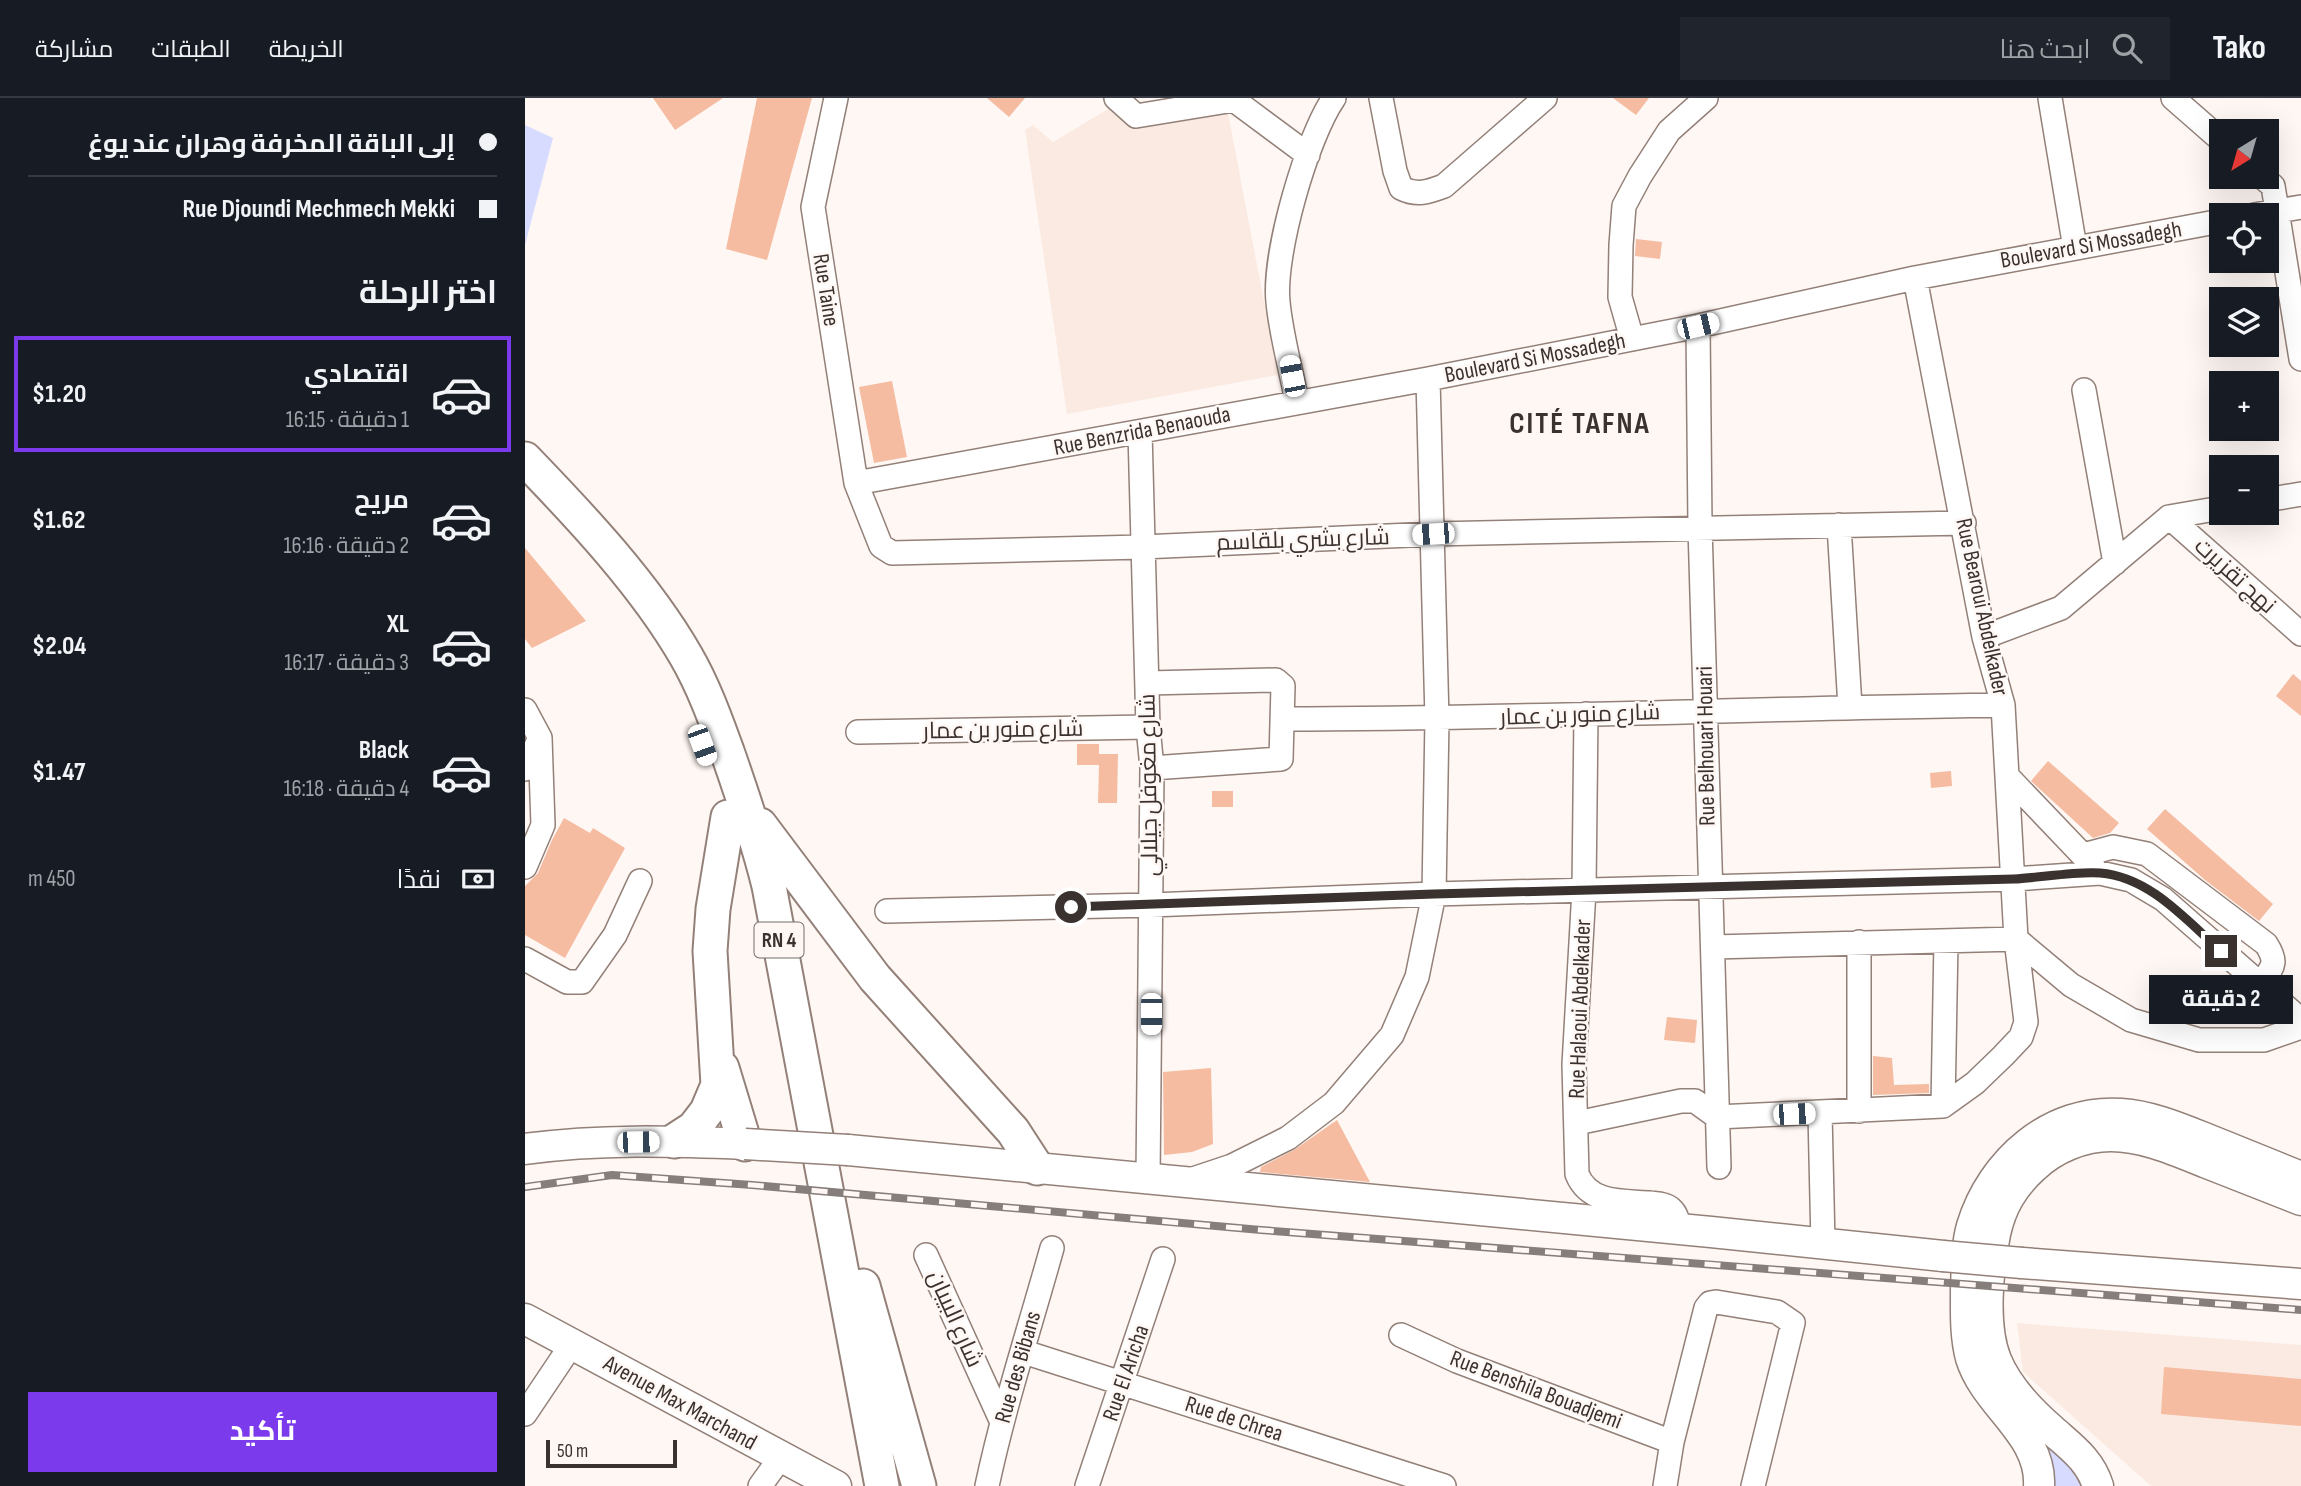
<!DOCTYPE html>
<html lang="ar">
<head>
<meta charset="utf-8">
<style>
	body { margin:0; font-family:"Sofia Sans Condensed",Cairo,sans-serif; background:#20242c; color:#f1f3f6; direction:rtl; height:100vh; display:flex; flex-direction:column; font-size:26px; white-space:nowrap }
	* { box-sizing:border-box; margin:0 }
	p { font-size:23px; color:#9ea1a6 }
	.icon { flex:none; width:38px; height:38px; fill:none; stroke:currentColor; stroke-width:2; stroke-linecap:round; stroke-linejoin:round }
	.map { position:relative; flex:1; overflow:hidden; direction:ltr }
	.panel { display:flex; flex-direction:column; background:#171b24; width:525px }
	.panel>* { flex:none }
	.hud { display:grid; align-content:center; height:154px; padding:0 28px; background:#171b24 }
	.needle { width:46px; rotate:217deg }
	.fabs { position:absolute; left:1684px; top:21px; display:grid; gap:14px }
	.fabs a { display:grid; place-items:center; width:70px; height:70px; border-radius:0px; background:#171b24; box-shadow:0 7px 28px #0002; font-size:35px }
	.scale { position:absolute; left:21px; bottom:18px; width:131px; box-sizing:border-box; padding-left:7px; border:4px solid #3a322e; border-top:0; font-size:19px; line-height:24px; white-space:nowrap; color:#3a322e; -webkit-text-stroke:5px #fff7f3; paint-order:stroke }
	.end { position:absolute; width:32px; height:32px; margin:-16px; border:9px solid #3a322e; background:#fff; box-shadow:0 0 0 4px #fff }
	.from { border-radius:50% }
	.bubble { position:absolute; height:49px; border-radius:0px; background:#171b24; box-shadow:0 7px 28px #0002; font-size:23px; font-weight:700; line-height:49px; text-align:center; direction:rtl }
	.car { position:absolute; width:21px; height:42px; margin:-21px -10px; border-radius:9px; box-shadow:0 0 5px 2px #0007; background:linear-gradient(#fff 24%,#345 0 40%,#fff 0 76%,#345 0 86%,#fff 0) }
	.hud b { display:flex; align-items:center; gap:24px; height:66px; font-size:26px }
	.hud b+b { border-top:2px solid #363941 }
	.hud i { width:18px; height:18px; background:#f1f3f6 }
	ul { padding:0; list-style:none }
	li { display:flex; align-items:center; gap:21px; height:116px; margin:0 14px 10px; padding:0 14px; border:4px solid transparent; border-radius:0px }
	li div { flex:1 }
	li b { display:block; font-size:26px }
	li em { font-style:normal; font-weight:700 }
	li.on { border-color:#7c3aed }
	li>.icon { width:63px; height:63px; stroke-width:1.5 }
	h2 { padding:0 28px; font-size:32px; line-height:84px }
	.pay { display:flex; align-items:center; gap:18px; height:77px; padding:0 28px; font-size:26px }
	.pay p { margin-inline-start:auto }
	.cta { display:flex; gap:14px; margin-top:auto; padding:14px 28px }
	.cta a { flex:1; height:80px; border-radius:0px; background:#7c3aed; color:#fff; font-size:28px; font-weight:700; line-height:80px; text-align:center }
	header { display:flex; align-items:center; gap:42px; box-sizing:border-box; height:98px; padding:0 35px; background:#171b24; border-bottom:2px solid #363941 }
	header strong { font-size:33px }
	nav { display:flex; gap:38px; margin-inline-start:auto; font-size:24px }
	.search { width:490px; height:63px; background:#20242c; display:flex; align-items:center; gap:18px; box-sizing:border-box; padding:0 24px; border-radius:0px; color:#9ea1a6; font-size:26px }
	main { display:flex; flex:1; min-height:0 }
	.map>svg:first-child { display:block }
</style>
</head>
<body>
<header>
<strong>Tako</strong>
<div class="search"><svg class="icon" aria-label="search" viewBox="0 0 24 24"><circle cx="10" cy="10" r="6"/><path d="M15 15l6 6"/></svg>ابحث هنا</div>
<nav><a>الخريطة</a><a>الطبقات</a><a>مشاركة</a></nav>
</header>
<main>
<div class="map">
<svg width="1776" height="1388" viewBox="0 0 1776 1388">
	<rect width="100%" height="100%" fill="#fff7f3"/>
	<path fill="#fbeae2" d="M595,4L603,27L702,10L753,277L542,316L500,32L508,27L528,44Z
		M1492,1225L1776,1247V1388H1626L1498,1274Z"/>
	<path fill="#d7dbff" d="M0,27L28,40L0,147Z
		M1509,1322L1561,1388H1529C1529,1364 1519,1343 1509,1322Z"/>
	<path fill="#f5bca2" d="M128,0H198L150,32Z
		M232,0H287L242,162L201,151Z
		M462,0H500L484,19Z
		M1088,0H1124L1111,17Z
		M1111,141L1137,144L1135,161L1110,158Z
		M367,283L382,359L349,365L334,289Z
		M0,450L61,523L7,550L0,541Z
		M1768,576L1776,583V618L1751,598Z
		M552,646H574V656H593L592,705H573L574,667H552Z
		M1523,663L1594,725L1585,735L1568,740L1506,683Z
		M1426,673L1427,688L1406,690L1405,675Z
		M687,693H708V709H687Z
		M1640,711L1748,806L1734,823L1680,782L1622,731Z
		M39,720L65,735L68,730L100,750L40,860L0,837V788L13,775L27,742Z
		M1142,919L1172,922L1170,945L1139,942Z
		M1348,958L1367,960L1369,987L1404,986V995L1348,997Z
		M686,970L688,1046L667,1054L639,1057L638,974Z
		M812,1022L845,1084L735,1074L736,1069L769,1052Z
		M1639,1269L1776,1281V1328L1636,1316Z"/>
	<g fill="none" stroke-linecap="round" stroke-linejoin="round">
		<defs>
			<path id="minor" d="M311,0L288,109L331,385L356,448L367,455L617,449L908,436L1439,425
				M591,0L611,18L709,2L783,57
				M856,0L870,73L876,90C892,98 903,94 919,88L1020,0
				M1525,0L1550,150
				M1648,0L1696,42
				M1737,79L1748,88L1776,261
				M1729,117L1776,109
				M1173,228L1175,429L1194,1069
				M1107,241L1095,199L1096,147L1099,108L1115,78L1144,33L1181,0
				M1559,292L1590,465
				M772,304C766,271 756,237 753,204C748,156 782,39 809,0
				M615,334L623,629L627,670L623,1081
				M331,385L903,281
				M1741,402L1776,396
				M1644,419L1776,536
				M1644,419L1696,410
				M1314,427L1325,609
				M1459,539L1536,510L1644,419
				M623,585L751,582L758,588L756,661L627,670
				M0,612L15,640L0,671
				M1061,616L1059,792L1049,967L1052,1076C1064,1106 1097,1103 1125,1105C1132,1106 1141,1106 1146,1111C1152,1116 1153,1124 1154,1131
				M758,621C998,621 1238,610 1478,607
				M333,634L623,629
				M1483,679L1568,768
				M1558,757L1588,749L1622,756L1741,846C1754,866 1747,869 1735,887
				M0,769L18,727L15,640
				M362,813L626,807L909,796L1489,781L1575,775L1606,782L1638,801L1776,922
				M1334,844V1013
				M1188,849L1491,841L1546,887L1606,922L1674,942H1739L1776,929
				M0,861L42,884H57L90,837L115,783
				M1418,1008L1421,843
				M1295,1015L1298,1146
				M1052,1025L1156,1003H1170L1192,1019L1418,1008L1450,985L1478,958L1496,939L1501,924L1491,841L1478,607L1459,539L1390,180
				M665,1082L707,1068L763,1040L809,1005L867,937L892,879L909,796L912,621L903,281L1173,228L1390,180L1696,123
				M401,1157L476,1322
				M876,1237L932,1263L1147,1344
				M499,1254L919,1388
				M0,1316L47,1246
				M235,1388L256,1359
				M462,1388C479,1308 505,1229 527,1150
				M562,1388L638,1161
				M1140,1388L1147,1344L1181,1210L1185,1205L1191,1204L1252,1214L1268,1225L1228,1388"/>
			<path id="major" d="M0,1051C75,1041 145,1043 220,1046
				M323,1052L1186,1134L1418,1158
				M1497,1165L1776,1186
				M0,1221L311,1388
				M1514,1388C1517,1336 1461,1308 1446,1260C1440,1238 1441,1213 1441,1191C1442,1170 1441,1149 1447,1128C1467,1063 1526,1011 1596,1016C1628,1018 1659,1032 1687,1043C1717,1055 1746,1067 1776,1079
				M1573,1388C1565,1362 1546,1349 1527,1332C1505,1313 1482,1289 1471,1262C1457,1227 1463,1172 1470,1136C1476,1108 1488,1088 1509,1069C1529,1050 1558,1038 1586,1038C1619,1038 1652,1053 1682,1065C1713,1077 1745,1090 1776,1102"/>
			<path id="highway" d="M0,361C57,420 120,487 161,558C179,589 191,623 203,656C218,699 233,743 244,788L357,1388
				M235,727L350,880L488,1033L512,1070
				M197,970L220,1046
				M149,1043L169,1030L182,1013L193,987L185,853L188,811L203,719
				M338,1188L394,1388"/>
		</defs>
		<use href="#minor" stroke="#938078" stroke-width="26"/>
		<use href="#major" stroke="#938078" stroke-width="33"/>
		<use href="#highway" stroke="#938078" stroke-width="37"/>
		<use href="#minor" stroke="#fff" stroke-width="23"/>
		<use href="#major" stroke="#fff" stroke-width="30"/>
		<use href="#highway" stroke="#fff" stroke-width="33"/>
		<defs>
			<path id="rail" d="M0,1089L87,1077L227,1087L736,1132L1776,1212"/>
		</defs>
		<use href="#rail" stroke="#867e7a" stroke-width="8"/>
		<use href="#rail" stroke="#fff7f3" stroke-width="5" stroke-dasharray="16" stroke-linecap="butt"/>
		<defs>
			<path id="major-bridge" d="M220,1046L323,1052
				M1418,1158L1497,1165"/>
		</defs>
		<use href="#major-bridge" stroke="#938078" stroke-width="33" stroke-linecap="butt"/>
		<use href="#major-bridge" stroke="#fff" stroke-width="30"/>
	</g>
	<g fill="none" stroke-linecap="round" stroke-linejoin="round">
		<path stroke="#3a322e" stroke-width="9" d="M546,809L909,796L1489,781C1514,780 1551,773 1575,775C1625,779 1661,822 1696,853"/>
	</g>
	<g text-anchor="middle" dominant-baseline="central" stroke-width="5" stroke-linejoin="round" paint-order="stroke">
		<rect fill="#fff7f3" stroke="#756d69" stroke-width="2" x="229.5" y="824.5" width="49" height="35" rx="5"/>
		<g font-size="21" font-weight="bold" fill="#3a322e">
			<text x="254" y="842">RN 4</text>
		</g>
		<g font-size="23" fill="#3a322e" stroke="#fff7f3">
			<text transform="translate(1566 147) rotate(-10)">Boulevard Si Mossadegh</text>
			<text transform="translate(301 192) rotate(81)">Rue Taine</text>
			<text transform="translate(1010 260) rotate(-11)">Boulevard Si Mossadegh</text>
			<text transform="translate(617 333) rotate(-11)">Rue Benzrida Benaouda</text>
			<text transform="translate(778 442) rotate(-2)">شارع بشري بلقاسم</text>
			<text transform="translate(1710 478) rotate(42)">نهج تقزيرت</text>
			<text transform="translate(1457 509) rotate(78)">Rue Bearoui Abdelkader</text>
			<text transform="translate(1055 617) rotate(-2)">شارع منور بن عمار</text>
			<text transform="translate(478 632) rotate(-1)">شارع منور بن عمار</text>
			<text transform="translate(1181 648) rotate(-91)">Rue Belhouari Houari</text>
			<text transform="translate(624 687) rotate(-91)">شارع مغوفل جيلالي</text>
			<text transform="translate(1055 911) rotate(-88)">Rue Halaoui Abdelkader</text>
			<text transform="translate(430 1221) rotate(66)">شارع البيبان</text>
			<text transform="translate(493 1269) rotate(-74)">Rue des Bibans</text>
			<text transform="translate(601 1275) rotate(-71)">Rue El Aricha</text>
			<text transform="translate(1011 1292) rotate(21)">Rue Benshila Bouadjemi</text>
			<text transform="translate(155 1305) rotate(29)">Avenue Max Marchand</text>
			<text transform="translate(709 1321) rotate(18)">Rue de Chrea</text>
		</g>
		<g font-size="30" font-weight="bold" letter-spacing="2" fill="#3a322e" stroke="#fff7f3">
			<text x="1055" y="326">CITÉ TAFNA</text>
		</g>
	</g>
</svg>
<div class="fabs">
<a><svg class="needle" viewBox="-14 -14 28 28"><path d="M0-13l5 13h-10z" fill="#e53935"/><path d="M0 13l5-13h-10z" fill="#9ea1a6"/></svg></a>
<a><svg class="icon" aria-label="locate" viewBox="0 0 24 24"><circle cx="12" cy="12" r="6"/><path d="M12 2v4M12 18v4M2 12h4M18 12h4"/></svg></a>
<a><svg class="icon" aria-label="layers" viewBox="0 0 24 24"><path d="M12 4l9 5-9 5-9-5zM3 14l9 5 9-5"/></svg></a>
<a>+</a>
<a>−</a>
</div>
<div class="scale">50 m</div>
<i class="end from" style="left:546px;top:809px"></i>
<i class="end" style="left:1696px;top:853px"></i>
<div class="bubble" style="left:1624px;top:877px;width:144px">2 دقيقة</div>
<i class="car" style="left:1173px;top:228px;rotate:77deg"></i>
<i class="car" style="left:767px;top:278px;rotate:349deg"></i>
<i class="car" style="left:908px;top:436px;rotate:267deg"></i>
<i class="car" style="left:177px;top:647px;rotate:160deg"></i>
<i class="car" style="left:626px;top:916px;rotate:180deg"></i>
<i class="car" style="left:1269px;top:1016px;rotate:88deg"></i>
<i class="car" style="left:113px;top:1044px;rotate:89deg"></i>
</div>
<section class="panel">
<div class="hud">
<b><i class="from"></i>إلى الباقة المخرفة وهران عند يوغ</b>
<b><i></i>Rue Djoundi Mechmech Mekki</b>
</div>
<h2>اختر الرحلة</h2>
<ul>
<li class="on"><svg class="icon" aria-label="car" viewBox="0 0 24 24"><path d="M5 17H2v-5l4-1 3-4h7l3 4 3 1v5h-3M9 17h6M6 11h13"/><circle cx="7" cy="17" r="2"/><circle cx="17" cy="17" r="2"/></svg><div><b>اقتصادي</b><p>1 دقيقة · 16:15</p></div><em>$1.20</em></li>
<li><svg class="icon" aria-label="car" viewBox="0 0 24 24"><path d="M5 17H2v-5l4-1 3-4h7l3 4 3 1v5h-3M9 17h6M6 11h13"/><circle cx="7" cy="17" r="2"/><circle cx="17" cy="17" r="2"/></svg><div><b>مريح</b><p>2 دقيقة · 16:16</p></div><em>$1.62</em></li>
<li><svg class="icon" aria-label="car" viewBox="0 0 24 24"><path d="M5 17H2v-5l4-1 3-4h7l3 4 3 1v5h-3M9 17h6M6 11h13"/><circle cx="7" cy="17" r="2"/><circle cx="17" cy="17" r="2"/></svg><div><b>XL</b><p>3 دقيقة · 16:17</p></div><em>$2.04</em></li>
<li><svg class="icon" aria-label="car" viewBox="0 0 24 24"><path d="M5 17H2v-5l4-1 3-4h7l3 4 3 1v5h-3M9 17h6M6 11h13"/><circle cx="7" cy="17" r="2"/><circle cx="17" cy="17" r="2"/></svg><div><b>Black</b><p>4 دقيقة · 16:18</p></div><em>$1.47</em></li>
</ul>
<div class="pay"><svg class="icon" aria-label="cash" viewBox="0 0 24 24"><path d="M3 7h18v10H3z"/><circle cx="12" cy="12" r="2"/></svg>نقدًا<p>450 m</p></div>
<div class="cta"><a>تأكيد</a></div>
</section>
</main>
</body>
</html>
